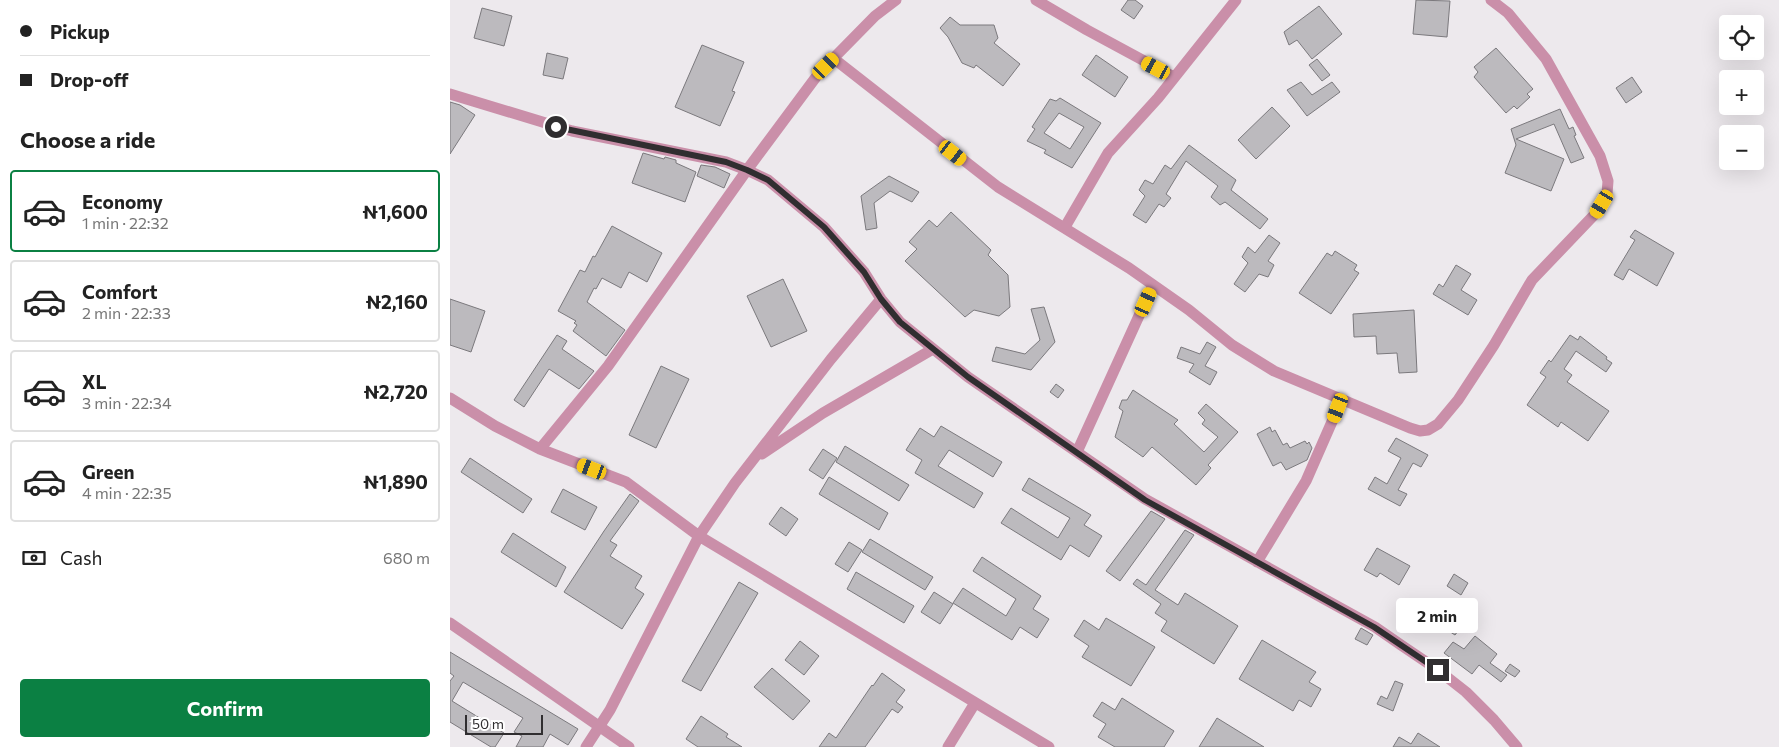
<!DOCTYPE html>
<html lang="en">
<head>
<meta charset="utf-8">
<style>
	body { margin:0; font-family:Commissioner,sans-serif; background:#f6f6f6; color:#222; height:100vh; display:flex; flex-direction:column; font-size:19px; white-space:nowrap }
	* { box-sizing:border-box; margin:0 }
	p { font-size:16px; color:#767676 }
	.icon { flex:none; width:28px; height:28px; fill:none; stroke:currentColor; stroke-width:2; stroke-linecap:round; stroke-linejoin:round }
	.map { position:relative; flex:1; overflow:hidden }
	.sheet { display:flex; flex-direction:column; background:#fff; width:450px }
	.sheet>* { flex:none }
	.hud { display:grid; align-content:center; height:110px; padding:0 20px; background:#fff }
	.controls { position:absolute; left:1269px; top:15px; display:grid; gap:10px }
	.controls a { display:grid; place-items:center; width:45px; height:45px; border-radius:5px; background:#fff; box-shadow:0 5px 20px #0002; font-size:25px }
	.scale { position:absolute; left:15px; bottom:12px; width:78px; box-sizing:border-box; padding-left:5px; border:2px solid #302e30; border-top:0; font-size:14px; line-height:18px; white-space:nowrap; color:#302e30; -webkit-text-stroke:4px #fff; paint-order:stroke }
	.end { position:absolute; width:22px; height:22px; margin:-11px; border:6px solid #302e30; background:#fff; box-shadow:0 0 0 2px #fff }
	.from { border-radius:50% }
	.bubble { position:absolute; height:35px; border-radius:5px; background:#fff; box-shadow:0 5px 20px #0002; font-size:16px; font-weight:700; line-height:35px; text-align:center }
	.car { position:absolute; width:15px; height:30px; margin:-15px -8px; border-radius:6px; box-shadow:0 0 4px 1px #0007; background:linear-gradient(#f5c518 24%,#345 0 40%,#f5c518 0 76%,#345 0 86%,#f5c518 0) }
	.hud b { display:flex; align-items:center; gap:18px; height:48px; font-size:19px }
	.hud b+b { border-top:1px solid #e0e0e0 }
	.hud i { width:12px; height:12px; background:#222 }
	ul { padding:0; list-style:none }
	li { display:flex; align-items:center; gap:15px; height:82px; margin:0 10px 8px; padding:0 10px; border:2px solid #e0e0e0; border-radius:5px }
	li div { flex:1 }
	li b { display:block; font-size:19px }
	li em { font-style:normal; font-weight:700 }
	li.selected { border-color:#0b8043 }
	li>.icon { width:45px; height:45px; stroke-width:1.5 }
	h2 { padding:0 20px; font-size:22px; line-height:60px }
	.pay { display:flex; align-items:center; gap:12px; height:55px; padding:0 20px; font-size:19px }
	.pay p { margin-inline-start:auto }
	.button { display:flex; gap:10px; margin-top:auto; padding:10px 20px }
	.button a { flex:1; height:58px; border-radius:5px; background:#0b8043; color:#fff; font-size:20px; font-weight:700; line-height:58px; text-align:center }
	main { display:flex; flex:1; min-height:0 }
	.map>svg:first-child { display:block }
</style>
</head>
<body>
<main>
<section class="sheet">
<div class="hud">
<b><i class="from"></i>Pickup</b>
<b><i></i>Drop-off</b>
</div>
<h2>Choose a ride</h2>
<ul>
<li class="selected"><svg class="icon" aria-label="car" viewBox="0 0 24 24"><path d="M5 17H2v-5l4-1 3-4h7l3 4 3 1v5h-3M9 17h6M6 11h13"/><circle cx="7" cy="17" r="2"/><circle cx="17" cy="17" r="2"/></svg><div><b>Economy</b><p>1 min · 22:32</p></div><em>₦1,600</em></li>
<li><svg class="icon" aria-label="car" viewBox="0 0 24 24"><path d="M5 17H2v-5l4-1 3-4h7l3 4 3 1v5h-3M9 17h6M6 11h13"/><circle cx="7" cy="17" r="2"/><circle cx="17" cy="17" r="2"/></svg><div><b>Comfort</b><p>2 min · 22:33</p></div><em>₦2,160</em></li>
<li><svg class="icon" aria-label="car" viewBox="0 0 24 24"><path d="M5 17H2v-5l4-1 3-4h7l3 4 3 1v5h-3M9 17h6M6 11h13"/><circle cx="7" cy="17" r="2"/><circle cx="17" cy="17" r="2"/></svg><div><b>XL</b><p>3 min · 22:34</p></div><em>₦2,720</em></li>
<li><svg class="icon" aria-label="car" viewBox="0 0 24 24"><path d="M5 17H2v-5l4-1 3-4h7l3 4 3 1v5h-3M9 17h6M6 11h13"/><circle cx="7" cy="17" r="2"/><circle cx="17" cy="17" r="2"/></svg><div><b>Green</b><p>4 min · 22:35</p></div><em>₦1,890</em></li>
</ul>
<div class="pay"><svg class="icon" aria-label="cash" viewBox="0 0 24 24"><path d="M3 7h18v10H3z"/><circle cx="12" cy="12" r="2"/></svg>Cash<p>680 m</p></div>
<div class="button"><a>Confirm</a></div>
</section>
<div class="map">
<svg width="1329" height="747" viewBox="0 0 1329 747">
	<rect width="100%" height="100%" fill="#ede9ed"/>
	<path fill="#bcbabe" stroke="#7b797d" fill-rule="evenodd" d="M678,0H685L693,6L684,19L671,10Z
		M966,0L1000,1L997,37L963,34Z
		M869,6L892,34L862,59L847,40L839,45L834,32Z
		M32,8L62,16L54,46L24,38Z
		M500,17L510,25H544L548,38L544,43L570,64L553,86L526,65L524,68L512,63L498,37L490,28Z
		M252,45L294,62L282,91L285,92L270,126L225,107Z
		M1046,48L1083,89L1077,94L1080,97L1067,109L1064,106L1056,113L1024,77L1028,72L1024,67Z
		M97,53L118,58L113,79L93,75Z
		M646,55L678,77L665,97L632,75Z
		M867,59L880,75L872,81L859,65Z
		M1182,77L1192,92L1176,103L1166,88Z
		M851,82L862,95L882,82L890,92L857,116L837,90Z
		M610,98L651,123L622,168L594,153L596,150L577,141L585,129L582,127L600,99L606,101ZM609,113L634,127L620,149L594,133Z
		M0,102L10,105L25,115L0,154Z
		M822,107L840,126L806,159L788,140Z
		M1110,109L1119,129L1123,127L1126,135L1124,136L1134,158L1121,163L1104,124L1066,139L1114,159L1101,191L1055,173L1066,145L1061,129Z
		M739,145L786,180L781,190L818,219L810,229L775,202L770,205L761,197L768,186L736,161L716,194L721,198L714,207L709,204L696,223L683,215L695,196L689,190L695,180L703,184L715,165L721,169Z
		M193,153L214,159L215,157L226,160V163L246,172L235,202L182,183Z
		M251,165L265,167L280,174L274,188L247,176Z
		M439,176L469,192L462,202L440,191L424,203L427,228L416,230L411,196Z
		M501,212L541,250L538,255L558,275L560,307L549,316L524,310L515,317L455,261L467,249L459,242L479,220L487,227Z
		M162,226L212,253L197,282L179,272L171,288L152,278L146,289L144,288L137,302L175,330L156,356L123,331L127,325L124,323L126,321L108,311L130,270L135,272L143,256L145,257Z
		M1185,230L1224,253L1207,286L1179,269L1173,280L1164,275L1185,240L1180,237Z
		M819,235L830,243L818,261L824,265L818,277L809,274L795,292L784,284L798,263L792,257L798,247L805,253Z
		M885,251L907,265L904,270L909,273L881,314L849,293L877,253L882,256Z
		M1006,265L1021,274L1011,290L1027,300L1018,315L983,294L989,284L993,287Z
		M333,279L357,331L321,347L297,296Z
		M0,299L35,311L21,352L0,345Z
		M594,307L605,342L581,370L542,361L546,347L575,354L590,340L581,309Z
		M964,310L967,372L949,373L947,353L927,354L926,336L904,337L903,314Z
		M107,335L117,341L112,349L144,371L129,389L99,369L74,407L64,400Z
		M1120,335L1128,340L1130,336L1157,357L1156,359L1162,363L1156,372L1126,351L1114,369L1122,375L1117,382L1159,411L1138,441L1111,422L1108,427L1077,405L1096,377L1090,373L1099,360L1101,362Z
		M757,342L766,347L755,366L767,372L760,385L739,372L744,364L727,358L731,347L750,354Z
		M211,366L239,379L206,448L179,435Z
		M606,384L614,390L608,398L600,392Z
		M683,390L728,420L724,424L754,452L768,437L752,424L755,420L748,413L756,404L788,432L758,465L761,468L746,485L702,447L693,457L665,437L673,411L669,408L672,400H677Z
		M491,426L552,462L543,477L499,450L488,466L533,493L524,508L465,473L472,460L456,450L470,428L484,437Z
		M820,427L822,432L825,430L833,445L837,443L840,448L855,441L857,444L859,442L862,448L857,460L836,470L831,462L823,466L807,434Z
		M946,438L978,455L971,467L963,463L948,490L957,494L950,506L918,489L925,477L937,484L951,458L938,451Z
		M395,446L459,485L449,501L386,462Z
		M373,449L387,458L373,479L359,470Z
		M20,458L82,499L73,513L11,472Z
		M379,477L438,513L429,530L369,494Z
		M579,478L641,515L634,525L652,536L639,557L620,545L611,560L551,523L561,508L608,538L620,518L572,490Z
		M113,489L147,507L135,530L101,512Z
		M180,494L189,501L160,541L167,545L160,556L192,576L185,588L194,594L172,629L114,592L154,531Z
		M331,507L348,519L336,536L319,524Z
		M701,511L715,519L670,581L656,571Z
		M735,530L744,535L705,590L728,605L735,593L788,626L764,664L711,631L717,621L705,613L711,604L683,584L687,579L696,585Z
		M63,533L116,567L106,587L51,552Z
		M420,539L483,577L475,590L412,552Z
		M399,542L412,550L398,572L385,564Z
		M927,548L960,566L949,585L930,573L927,577L914,570Z
		M532,557L591,596L583,609L599,619L587,638L570,627L562,640L503,603L513,588L556,616L566,599L523,571Z
		M406,572L464,606L454,623L397,589Z
		M1004,574L1018,583L1011,595L997,586Z
		M289,582L308,593L251,691L232,681Z
		M484,592L503,604L490,624L471,612Z
		M981,605L1011,627L1005,635L974,615Z
		M656,618L705,647L681,686L632,657L639,646L624,636L634,620L649,630Z
		M911,628L923,635L917,645L905,639Z
		M1025,636L1047,654L1040,663L1057,675L1051,682L1029,665L1022,674L994,653L1003,642L1014,649Z
		M812,640L866,672L859,682L871,689L861,707L849,700L843,711L789,679Z
		M350,641L369,656L354,675L335,660Z
		M0,652L128,729L118,745L100,734L93,747H66L72,736L64,732L73,718L13,682L2,701L54,733L45,747H41L0,722V681L4,676L0,673Z
		M1060,664L1070,671L1065,677L1055,671Z
		M322,668L360,701L343,720L304,687Z
		M432,673L455,690L446,702L453,707L448,713L442,709L415,747H369L379,733L386,738L422,685L423,686Z
		M945,681L953,684L943,711L927,704L931,696L937,699Z
		M672,698L724,731L714,747H665L648,737L656,724L643,716L652,702L665,710Z
		M251,716L278,734L276,737L292,747H248L236,739Z
		M767,718L814,747H749Z
		M968,733L990,747H943L949,737L961,744Z"/>
	<g fill="none" stroke-linecap="round" stroke-linejoin="round">
		<path stroke="#ca8fa9" stroke-width="11" d="M586,0L637,30L724,77
			M383,58L548,187L679,268L739,310L782,345L824,371L960,428L970,431L978,430L988,424L1008,400L1044,345L1082,280L1146,213L1157,194L1158,181L1150,156L1096,59L1058,13L1041,0
			M0,94L122,131L276,162L297,170L318,180L374,227L414,272L431,299L450,322L518,377L695,499L876,600L925,627L951,645L988,670L1016,692L1044,720L1067,747
			M615,227L658,153L708,98L786,0
			M0,398L45,426L90,449L176,482L249,536L599,747
			M90,449L158,366L297,170L369,73L425,16L446,0
			M627,452L703,285
			M312,454L373,413L483,349
			M807,562L856,481L888,408L893,401
			M0,623L179,747
			M136,747L160,710L249,536L285,483L381,359L431,299
			M498,747L525,703"/>
	</g>
	<g fill="none" stroke-linecap="round" stroke-linejoin="round">
		<path stroke="#302e30" stroke-width="6" d="M106,127L276,162L297,170L318,180L374,227L414,272L431,299L450,322L518,377L695,500L924,627L988,670"/>
	</g>
</svg>
<div class="controls">
<a><svg class="icon" aria-label="locate" viewBox="0 0 24 24"><circle cx="12" cy="12" r="6"/><path d="M12 2v4M12 18v4M2 12h4M18 12h4"/></svg></a>
<a>+</a>
<a>−</a>
</div>
<div class="scale">50 m</div>
<i class="end from" style="left:106px;top:127px"></i>
<i class="end" style="left:988px;top:670px"></i>
<div class="bubble" style="left:946px;top:598px;width:82px">2 min</div>
<i class="car" style="left:376px;top:66px;rotate:45deg"></i>
<i class="car" style="left:706px;top:68px;rotate:298deg"></i>
<i class="car" style="left:503px;top:153px;rotate:128deg"></i>
<i class="car" style="left:1152px;top:204px;rotate:211deg"></i>
<i class="car" style="left:696px;top:302px;rotate:24deg"></i>
<i class="car" style="left:888px;top:408px;rotate:201deg"></i>
<i class="car" style="left:142px;top:469px;rotate:291deg"></i>
</div>
</main>
</body>
</html>
